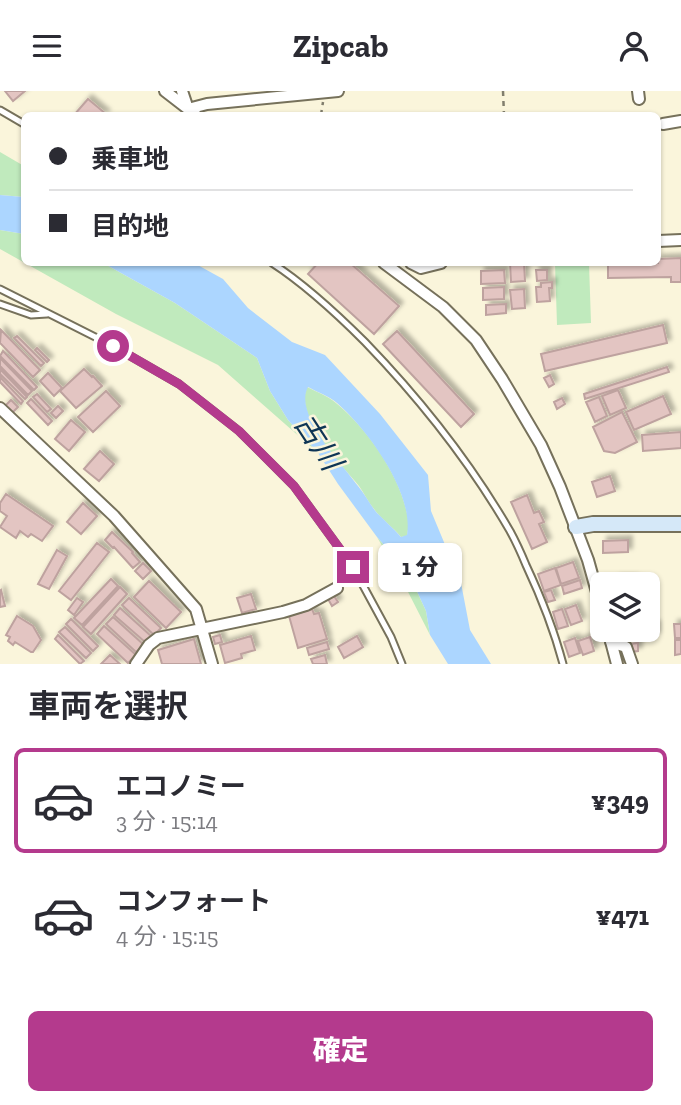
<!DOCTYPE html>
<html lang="ja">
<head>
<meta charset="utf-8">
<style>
	body { margin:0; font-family:"Zilla Slab","Noto Sans JP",serif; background:#f2f2f3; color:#2b2b33; height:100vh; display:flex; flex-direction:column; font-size:26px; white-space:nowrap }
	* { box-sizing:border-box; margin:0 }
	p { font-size:23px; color:#7c7c81 }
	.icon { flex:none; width:38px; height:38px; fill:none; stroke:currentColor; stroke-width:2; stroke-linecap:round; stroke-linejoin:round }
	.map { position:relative; height:573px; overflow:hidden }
	.side { display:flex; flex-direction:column; background:#fff; flex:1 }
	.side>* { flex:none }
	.banner { position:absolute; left:21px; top:21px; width:640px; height:154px; border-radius:10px; box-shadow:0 2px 5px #0004; display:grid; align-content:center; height:154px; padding:0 28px; background:#fff }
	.fabs { position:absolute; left:590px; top:481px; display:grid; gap:14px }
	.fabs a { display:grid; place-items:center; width:70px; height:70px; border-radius:10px; background:#fff; box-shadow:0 2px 5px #0004; font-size:35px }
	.end { position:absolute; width:32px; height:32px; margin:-16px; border:9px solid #b43a8d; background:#fff; box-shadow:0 0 0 4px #fff }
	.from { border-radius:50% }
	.bubble { position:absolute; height:49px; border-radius:10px; background:#fff; box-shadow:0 2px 5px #0004; font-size:23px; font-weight:800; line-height:49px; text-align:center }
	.banner b { display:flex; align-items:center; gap:24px; height:66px; font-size:26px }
	.banner b+b { border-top:2px solid #e1e1e2 }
	.banner i { width:18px; height:18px; background:#2b2b33 }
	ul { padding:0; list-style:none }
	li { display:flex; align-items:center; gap:21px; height:105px; margin:0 14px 10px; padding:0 14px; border:4px solid transparent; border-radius:10px }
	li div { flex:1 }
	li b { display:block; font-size:26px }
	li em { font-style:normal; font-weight:800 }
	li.active { border-color:#b43a8d }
	li>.icon { width:63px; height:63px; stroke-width:1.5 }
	h2 { padding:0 28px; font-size:32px; line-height:84px }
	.primary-button { display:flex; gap:14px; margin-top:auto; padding:14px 28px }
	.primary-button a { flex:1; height:80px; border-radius:10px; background:#b43a8d; color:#fff; font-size:28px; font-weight:800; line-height:80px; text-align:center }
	header { display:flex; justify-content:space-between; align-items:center; height:91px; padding:0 28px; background:#fff; font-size:32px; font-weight:800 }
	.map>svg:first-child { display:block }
</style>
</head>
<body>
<header><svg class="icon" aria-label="menu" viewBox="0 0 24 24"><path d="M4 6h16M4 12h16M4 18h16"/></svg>Zipcab<svg class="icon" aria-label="person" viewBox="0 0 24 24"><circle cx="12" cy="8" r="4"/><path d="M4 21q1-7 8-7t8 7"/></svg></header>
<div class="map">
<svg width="681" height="573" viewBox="0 0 681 573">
	<defs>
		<filter id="shadow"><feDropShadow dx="4" dy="-4" stdDeviation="2" flood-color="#0004"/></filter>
	</defs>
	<rect width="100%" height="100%" fill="#faf5db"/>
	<path fill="#c0eabd" d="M0,61L24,75V106L0,104Z
		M0,139L24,143V172H103L175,212L257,267L270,300L288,329L318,362L218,274L116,223L0,158Z
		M555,172H589L591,232L557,234Z
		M307,296C317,301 328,305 336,312C368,338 402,387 408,428C409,433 408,439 407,445L401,446C393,436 381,428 374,418C368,411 364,402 359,395C341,373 294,326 307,296Z
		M377,446L391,462L401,482L414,494L426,520L430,544L405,495Z"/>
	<path fill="#acd6ff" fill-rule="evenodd" d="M0,104L24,106V143L0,139Z
		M103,172H194L223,188L248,217L292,251L325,264L380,323L428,384L431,420L461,492L470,539L491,573H448L430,544L426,520L414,494L401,482L391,462L377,446L338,393L318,362L288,329L270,300L257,267L175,212ZM308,296C317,301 329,305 337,312C368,339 414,402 407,444L401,446C393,437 385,430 377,422C370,414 365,403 358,395C343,374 293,323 308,296Z"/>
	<path fill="#e3c5c2" stroke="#bea29f" stroke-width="2" filter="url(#shadow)" d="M5,0H25L13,10Z
		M88,8L106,23L104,24H74Z
		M681,167V191H671V186L608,187V172H658V168Z
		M318,172H350L399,215L374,243L308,183Z
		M510,172H524L525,190L511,191Z
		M504,179L505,192L481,193V180Z
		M536,179H547V189L537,190Z
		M552,191V197H549L550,210L537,211L536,196H541V192Z
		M504,196V208L483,209V197Z
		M524,198L525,217L512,218L510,199Z
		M506,213V222L486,224V214Z
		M663,234L667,252L545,280L541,263Z
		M1,239L40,279L33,286L0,252Z
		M397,240L474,323L461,336L383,253Z
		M17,245L44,272L41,275L14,247Z
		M37,257L49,269L47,271L35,259Z
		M3,260L37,296L34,299L0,265Z
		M0,267L32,300L28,304L0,275Z
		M667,276L669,281L585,308L584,303Z
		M0,278L27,306L25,308L0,283Z
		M84,278L92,286L93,285L102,295L76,317L60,300Z
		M48,282L62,297L54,305L40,290Z
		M550,284L554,293L549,296L544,287Z
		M0,286L23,310L21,313L0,291Z
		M618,299L626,317L610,324L602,305Z
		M106,300L120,315L93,341L78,326Z
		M37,303L51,318L47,321L33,306Z
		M663,305L671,323L634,339L626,321Z
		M599,306L607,325L595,331L586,311Z
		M562,307L565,313L557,318L554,311Z
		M31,308L52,330L48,334L27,312Z
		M11,309L18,316L11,323L4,316Z
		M58,315L63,320L56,327L51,322Z
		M622,321L637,351L615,362L604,360L593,336Z
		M71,329L85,341L69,360L55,348Z
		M681,341V357L643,360L642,344Z
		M100,360L114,373L99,390L84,378Z
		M610,385L615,400L597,406L592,391Z
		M6,403L53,435L42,450L31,443L28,446L20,440L16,447L0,436L7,425L0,420V412Z
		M527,404L534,422L539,420L544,431L539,433L547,451L532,458L511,411Z
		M83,412L97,425L81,443L67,431Z
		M112,441L133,461L132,462L140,471L133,477L114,456L113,457L105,449Z
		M628,449V461L603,462V450Z
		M97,452L109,461L71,509L59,500Z
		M57,459L67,465L49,498L38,493Z
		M573,471L579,487L561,493L556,477Z
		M143,472L151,480L143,488L135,480Z
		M555,477L561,494L544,500L538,483Z
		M111,488L118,495L82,534L74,527Z
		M616,488H634V494H616Z
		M580,489L582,497L564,503L562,495Z
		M149,490L181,521L166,537L134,506Z
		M120,496L127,503L91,543L83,536Z
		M1,499L5,515L0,516V500Z
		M551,499L555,509L548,511L544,501Z
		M251,503L256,518L242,522L237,507Z
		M334,505L338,511L332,515L328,508Z
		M77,507L83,511L74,524L68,519Z
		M129,507L161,537L154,544L122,514Z
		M576,514L582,530L571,534L565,518Z
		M120,517L151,545L145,551L114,524Z
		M312,518L314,523L319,522L327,548L298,557L289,525Z
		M562,518L568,535L558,538L553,521Z
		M17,525L33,535L41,549L33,561H31L15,551L13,554L8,550L10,546L6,544Z
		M113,526L144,554L136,561L106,533Z
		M71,528L98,555L93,560L66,533Z
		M674,533H681V547H675Z
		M648,534H656V545H634V539H648Z
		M104,535L136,564L128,572L97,543Z
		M65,536L91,562L86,567L59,541Z
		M58,544L84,570L80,573L55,548Z
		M220,544L222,551L215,553L213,546Z
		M251,545L255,559L241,563L242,567L225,572L220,554Z
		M357,545L363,556L344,567L338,556Z
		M590,546L594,560L583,564L578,550Z
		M575,547L580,562L569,566L564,551Z
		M194,548L201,573H162L158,559Z
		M675,549H681V563L675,564Z
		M327,551L329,558L309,564L307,557Z
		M638,552V560L630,561V553Z
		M110,564L120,573H101Z
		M325,564L327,573H313L311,568Z"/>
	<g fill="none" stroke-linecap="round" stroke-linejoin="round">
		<defs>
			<path id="lane" d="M0,19L24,33
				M272,172C306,194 336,222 365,251C420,308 470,371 510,440C516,451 521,462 526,474C541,506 554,539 563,573
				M0,198L113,255L179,293L239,340L294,395L353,476L391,546L402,573
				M0,213L31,224L47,223"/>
			<path id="street" d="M165,0L196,24
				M182,0L188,18L207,13L338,0
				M638,0L639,8
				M663,33L681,30
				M658,150L681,149
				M384,172L443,216L476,249L502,288L541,354L560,396L588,469L602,519
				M411,172L421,177L441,172
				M0,317L114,425L196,518L212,573
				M608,539L617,573
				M611,551L626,556L632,573
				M136,573L149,554L158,547L283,521L306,514L337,497"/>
			<path id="secondary" d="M576,436L593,433H681"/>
		</defs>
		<use href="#lane" stroke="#76715b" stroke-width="9"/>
		<use href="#street" stroke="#76715b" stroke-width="14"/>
		<use href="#secondary" stroke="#76715b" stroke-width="18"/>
		<path stroke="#817e6d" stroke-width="2.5" stroke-dasharray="5 5" stroke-linecap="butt" d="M503,0L504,24
			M321,24L323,11"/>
		<use href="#lane" stroke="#fff" stroke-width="5"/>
		<use href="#street" stroke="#fff" stroke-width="10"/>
		<use href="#secondary" stroke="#d5e8f8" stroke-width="14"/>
	</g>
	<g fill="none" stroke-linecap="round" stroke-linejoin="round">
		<path stroke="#b43a8d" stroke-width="9" d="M113,255L179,293L239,340L294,395L353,476"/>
	</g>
	<g text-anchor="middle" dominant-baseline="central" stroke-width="5" stroke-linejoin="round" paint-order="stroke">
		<g font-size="30" font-style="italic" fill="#0e3555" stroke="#faf5db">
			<text transform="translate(318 351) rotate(57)">古川</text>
		</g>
	</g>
</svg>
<div class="fabs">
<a><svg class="icon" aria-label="layers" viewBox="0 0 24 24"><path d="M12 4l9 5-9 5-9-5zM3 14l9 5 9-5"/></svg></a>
</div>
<i class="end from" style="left:113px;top:255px"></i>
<i class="end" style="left:353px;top:476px"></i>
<div class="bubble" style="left:378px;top:452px;width:84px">1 分</div>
<div class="banner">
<b><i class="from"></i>乗車地</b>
<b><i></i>目的地</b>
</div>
</div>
<section class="side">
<h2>車両を選択</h2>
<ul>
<li class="active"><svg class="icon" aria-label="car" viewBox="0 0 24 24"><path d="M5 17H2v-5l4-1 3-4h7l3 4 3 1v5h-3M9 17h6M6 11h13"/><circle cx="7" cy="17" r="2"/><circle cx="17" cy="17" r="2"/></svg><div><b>エコノミー</b><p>3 分 · 15:14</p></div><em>¥349</em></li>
<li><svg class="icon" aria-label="car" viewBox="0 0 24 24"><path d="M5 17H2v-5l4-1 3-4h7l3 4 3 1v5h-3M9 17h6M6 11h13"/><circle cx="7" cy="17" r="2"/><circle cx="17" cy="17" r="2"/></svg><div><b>コンフォート</b><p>4 分 · 15:15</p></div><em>¥471</em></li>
</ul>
<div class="primary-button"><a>確定</a></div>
</section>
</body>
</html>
